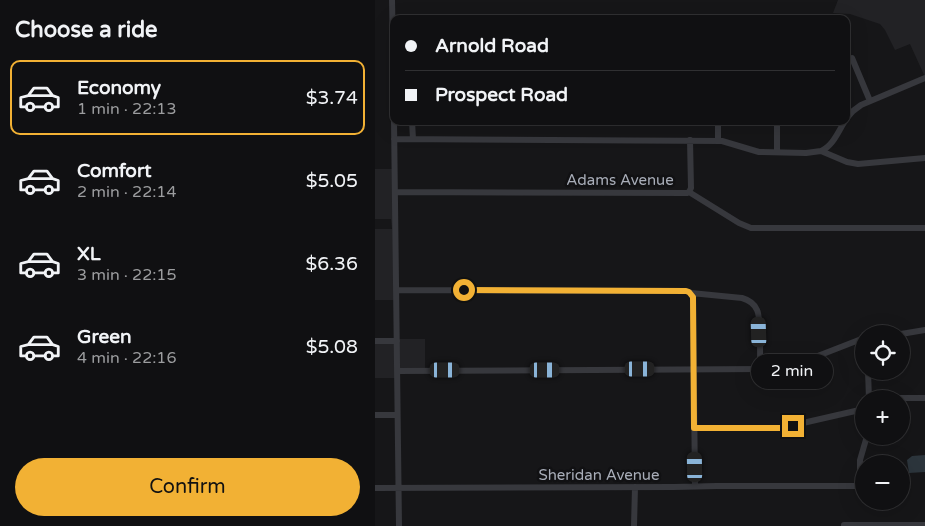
<!DOCTYPE html>
<html lang="en">
<head>
<meta charset="utf-8">
<style>
	body { margin:0; font-family:"Varela Round",sans-serif; background:#1e1e20; color:#f1f3f6; height:100vh; display:flex; flex-direction:column; font-size:19px; white-space:nowrap }
	* { box-sizing:border-box; margin:0 }
	p { font-size:16px; color:#9c9d9f }
	.icon { flex:none; width:28px; height:28px; fill:none; stroke:currentColor; stroke-width:2; stroke-linecap:round; stroke-linejoin:round }
	.map { position:relative; flex:1; overflow:hidden }
	.sheet { display:flex; flex-direction:column; background:#101012; width:375px }
	.sheet>* { flex:none }
	.banner { position:absolute; left:15px; top:15px; width:460px; height:110px; border-radius:10px; box-shadow:0 5px 20px #0002,0 0 0 1px #303032; display:grid; align-content:center; height:110px; padding:0 15px; background:#101012 }
	.fabs { position:absolute; left:480px; top:325px; display:grid; gap:10px }
	.fabs a { display:grid; place-items:center; width:55px; height:55px; border-radius:50%; background:#101012; box-shadow:0 5px 20px #0002,0 0 0 1px #303032; font-size:25px }
	.end { position:absolute; width:22px; height:22px; margin:-11px; border:6px solid #f2b134; background:#111; box-shadow:0 0 0 2px #111 }
	.from { border-radius:50% }
	.bubble { position:absolute; height:35px; border-radius:18px; background:#101012; box-shadow:0 5px 20px #0002,0 0 0 1px #303032; font-size:16px; font-weight:600; line-height:35px; text-align:center }
	.car { position:absolute; width:15px; height:30px; margin:-15px -8px; border-radius:6px; box-shadow:0 0 4px 1px #0007; background:linear-gradient(#222 24%,#8ab4d8 0 40%,#222 0 76%,#8ab4d8 0 86%,#222 0) }
	.banner b { display:flex; align-items:center; gap:18px; height:48px; font-size:19px }
	.banner b+b { border-top:1px solid #303032 }
	.banner i { width:12px; height:12px; background:#f1f3f6 }
	ul { padding:0; list-style:none }
	li { display:flex; align-items:center; gap:15px; height:75px; margin:0 10px 8px; padding:0 5px; border:2px solid transparent; border-radius:10px }
	li div { flex:1 }
	li b { display:block; font-size:19px }
	li em { font-style:normal; font-weight:600 }
	li.active { border-color:#f2b134 }
	li>.icon { width:45px; height:45px; stroke-width:1.5 }
	h2 { padding:0 15px; font-size:22px; line-height:60px }
	.cta { display:flex; gap:10px; margin-top:auto; padding:10px 15px }
	.cta a { flex:1; height:58px; border-radius:30px; background:#f2b134; color:#111; font-size:20px; font-weight:600; line-height:58px; text-align:center }
	main { display:flex; flex:1; min-height:0 }
	.map>svg:first-child { display:block }
</style>
</head>
<body>
<main>
<section class="sheet">
<h2>Choose a ride</h2>
<ul>
<li class="active"><svg class="icon" aria-label="car" viewBox="0 0 24 24"><path d="M5 17H2v-5l4-1 3-4h7l3 4 3 1v5h-3M9 17h6M6 11h13"/><circle cx="7" cy="17" r="2"/><circle cx="17" cy="17" r="2"/></svg><div><b>Economy</b><p>1 min · 22:13</p></div><em>$3.74</em></li>
<li><svg class="icon" aria-label="car" viewBox="0 0 24 24"><path d="M5 17H2v-5l4-1 3-4h7l3 4 3 1v5h-3M9 17h6M6 11h13"/><circle cx="7" cy="17" r="2"/><circle cx="17" cy="17" r="2"/></svg><div><b>Comfort</b><p>2 min · 22:14</p></div><em>$5.05</em></li>
<li><svg class="icon" aria-label="car" viewBox="0 0 24 24"><path d="M5 17H2v-5l4-1 3-4h7l3 4 3 1v5h-3M9 17h6M6 11h13"/><circle cx="7" cy="17" r="2"/><circle cx="17" cy="17" r="2"/></svg><div><b>XL</b><p>3 min · 22:15</p></div><em>$6.36</em></li>
<li><svg class="icon" aria-label="car" viewBox="0 0 24 24"><path d="M5 17H2v-5l4-1 3-4h7l3 4 3 1v5h-3M9 17h6M6 11h13"/><circle cx="7" cy="17" r="2"/><circle cx="17" cy="17" r="2"/></svg><div><b>Green</b><p>4 min · 22:16</p></div><em>$5.08</em></li>
</ul>
<div class="cta"><a>Confirm</a></div>
</section>
<div class="map">
<svg width="550" height="526" viewBox="0 0 550 526">
	<rect width="100%" height="100%" fill="#161618"/>
	<path fill="#222225" d="M463,0H550V77L535,44L520,50L510,30L505,24L475,14L458,13Z
		M0,169H20L21,300H0V229H17L16,219H0Z
		M22,339H50V371H22V378H0V341Z"/>
	<path fill="#2c353c" d="M550,455V472L534,473L532,460L537,456Z"/>
	<g fill="none" stroke-linecap="round" stroke-linejoin="round">
		<path stroke="#37383d" stroke-width="6" d="M17,0L19,104
			M477,58L495,101
			M471,119L478,111L486,105L550,78
			M19,121L24,526
			M37,121L38,139
			M343,121V140
			M402,121V152
			M19,139L347,141L384,152L431,153L446,151L472,162L483,164L550,158
			M446,151C458,146 463,132 470,121
			M20,192L312,193L314,192L364,223L376,228H550
			M314,192L316,188L315,140
			M21,290L311,291L316,293L367,298C374,300 379,303 382,310C386,317 385,358 385,369
			M316,293L318,297L320,486
			M526,334L550,330
			M0,341H22
			M22,371L404,369L417,366L489,338
			M493,371L494,399
			M494,398H550
			M0,415H22
			M319,428H406L489,409
			M0,488L299,487L342,486H481L485,481V460L492,436
			M469,525H550
			M259,526L260,487"/>
	</g>
	<g fill="none" stroke-linecap="round" stroke-linejoin="round">
		<path stroke="#f2b134" stroke-width="6" d="M89,290L311,291L314,292L318,297L319,428H406L418,426"/>
	</g>
	<g text-anchor="middle" dominant-baseline="central" stroke-width="5" stroke-linejoin="round" paint-order="stroke">
		<g font-size="15" fill="#a8adb8" stroke="#111113">
			<text x="245" y="180">Adams Avenue</text>
			<text x="224" y="475">Sheridan Avenue</text>
		</g>
	</g>
</svg>
<div class="fabs">
<a><svg class="icon" aria-label="locate" viewBox="0 0 24 24"><circle cx="12" cy="12" r="6"/><path d="M12 2v4M12 18v4M2 12h4M18 12h4"/></svg></a>
<a>+</a>
<a>−</a>
</div>
<i class="end from" style="left:89px;top:290px"></i>
<i class="end" style="left:418px;top:426px"></i>
<div class="bubble" style="left:376px;top:354px;width:82px">2 min</div>
<i class="car" style="left:384px;top:332px;rotate:358deg"></i>
<i class="car" style="left:265px;top:369px;rotate:90deg"></i>
<i class="car" style="left:70px;top:370px;rotate:90deg"></i>
<i class="car" style="left:170px;top:370px;rotate:90deg"></i>
<i class="car" style="left:320px;top:467px;rotate:359deg"></i>
<div class="banner">
<b><i class="from"></i>Arnold Road</b>
<b><i></i>Prospect Road</b>
</div>
</div>
</main>
</body>
</html>
